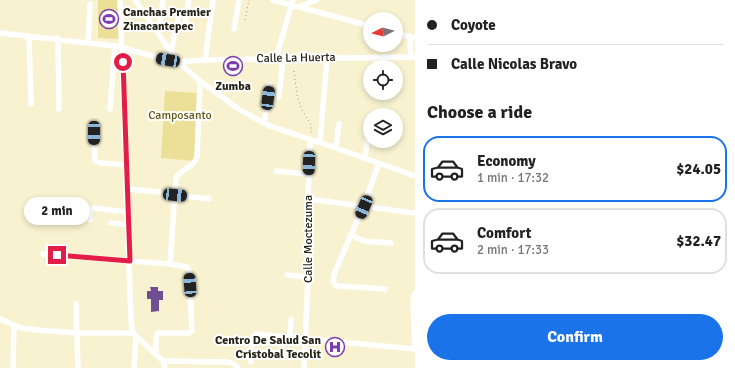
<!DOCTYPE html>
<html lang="en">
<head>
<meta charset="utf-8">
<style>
	body { margin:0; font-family:Signika,sans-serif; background:#f6f6f6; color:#222; height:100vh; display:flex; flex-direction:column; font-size:15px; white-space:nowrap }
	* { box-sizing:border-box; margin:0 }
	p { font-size:13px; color:#767676 }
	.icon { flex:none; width:22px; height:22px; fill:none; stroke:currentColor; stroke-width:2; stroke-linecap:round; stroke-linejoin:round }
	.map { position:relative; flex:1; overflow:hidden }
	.details { display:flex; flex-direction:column; background:#fff; width:320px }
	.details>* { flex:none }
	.hud { display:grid; align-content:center; height:88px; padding:0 12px; background:#fff }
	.needle { width:26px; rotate:264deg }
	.controls { position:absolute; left:363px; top:12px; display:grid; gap:8px }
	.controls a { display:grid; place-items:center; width:40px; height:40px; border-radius:50%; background:#fff; box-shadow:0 2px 6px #0003; font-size:20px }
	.end { position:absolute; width:18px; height:18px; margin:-9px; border:5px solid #e11d48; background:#fff; box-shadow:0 0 0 2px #fff }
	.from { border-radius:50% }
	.bubble { position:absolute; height:28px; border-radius:14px; background:#fff; box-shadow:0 2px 6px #0003; font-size:13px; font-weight:700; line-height:28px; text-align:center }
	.car { position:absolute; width:12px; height:24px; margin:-12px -6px; border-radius:5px; box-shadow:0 0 3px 1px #0007; background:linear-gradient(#222 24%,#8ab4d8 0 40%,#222 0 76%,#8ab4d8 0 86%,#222 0) }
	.hud b { display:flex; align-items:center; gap:14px; height:38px; font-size:15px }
	.hud b+b { border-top:1px solid #e0e0e0 }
	.hud i { width:10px; height:10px; background:#222 }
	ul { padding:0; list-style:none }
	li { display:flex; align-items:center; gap:12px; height:66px; margin:0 8px 6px; padding:0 4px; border:2px solid #e0e0e0; border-radius:16px }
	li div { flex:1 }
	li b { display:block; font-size:15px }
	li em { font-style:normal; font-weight:700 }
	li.active { border-color:#1a73e8 }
	li>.icon { width:36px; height:36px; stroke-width:1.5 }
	h2 { padding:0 12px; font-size:18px; line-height:48px }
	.action { display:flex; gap:8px; margin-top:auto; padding:8px 12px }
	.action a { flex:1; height:46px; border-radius:24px; background:#1a73e8; color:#fff; font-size:16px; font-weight:700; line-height:46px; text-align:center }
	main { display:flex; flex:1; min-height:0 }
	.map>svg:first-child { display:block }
</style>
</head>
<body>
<main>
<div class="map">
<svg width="415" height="368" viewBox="0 0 415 368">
	<rect width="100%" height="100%" fill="#f8f2d0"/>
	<path fill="#ece099" d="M98,0H119V39L98,38Z
		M165,91L198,93L194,161L161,158Z"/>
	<path fill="#714e91" d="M150,287H158V291H163V300H159V311L151,312V299H147V291H151Z"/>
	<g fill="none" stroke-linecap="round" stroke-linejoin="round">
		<path stroke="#9d987f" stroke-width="1" stroke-dasharray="1 3" stroke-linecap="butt" d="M245,20L249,0
			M294,71L297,95L301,108L311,125V135"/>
		<path stroke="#fff" stroke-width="5.5" d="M120,0L131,322L133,333
			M135,0L178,62L200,81L240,110L270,126L336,148L415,176
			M273,0L370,26
			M299,7L317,0
			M185,24L189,0
			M234,29L239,0
			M0,33L115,46L168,60L178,62L205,60L415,57
			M158,33L163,0
			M396,33L415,38
			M29,36L31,104
			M410,36L411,57
			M58,38L59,109
			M88,42L90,4
			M171,52L179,14
			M276,58L293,0
			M205,60L213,0
			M375,67L376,57
			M279,97L283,58
			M110,109L115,46
			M264,123L269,85
			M94,133L95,161L101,163L127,165
			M320,142L327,58
			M336,148L339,124
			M365,158L370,123
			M379,163L363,207L335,272L333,280L335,285L339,286L385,289
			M276,171L309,174
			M127,189L159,192
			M175,195L209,199
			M308,199L415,213
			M90,220V210L94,208L128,212
			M111,223L129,225
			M351,235L364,241L391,243
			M43,254L170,264L187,267L189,271L192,331L189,333H158L156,338V354
			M170,264L176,178C181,169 194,167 197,157L200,81
			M287,275L308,277
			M415,293L413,300L415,350
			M76,304L78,368
			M0,319L21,328L38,330L77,333H133
			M133,333L163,361L165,368
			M290,338L291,319
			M163,361L228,362L234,364L238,368
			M251,362L252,338L256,334L415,349
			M13,368L14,325
			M134,368L136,336
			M304,368L308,277V199L310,140"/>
	</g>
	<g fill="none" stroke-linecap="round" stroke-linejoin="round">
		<path stroke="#e11d48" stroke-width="5" d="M57,255L130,261L123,62"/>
	</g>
	<defs>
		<symbol id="stadium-ring" viewBox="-11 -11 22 22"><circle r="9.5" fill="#fff" stroke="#7d3bb0" stroke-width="1.5"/><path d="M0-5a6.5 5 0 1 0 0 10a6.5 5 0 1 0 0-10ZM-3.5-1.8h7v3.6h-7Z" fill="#7d3bb0"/></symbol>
		<symbol id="hospital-ring" viewBox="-11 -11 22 22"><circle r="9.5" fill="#fff" stroke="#7d3bb0" stroke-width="1.5"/><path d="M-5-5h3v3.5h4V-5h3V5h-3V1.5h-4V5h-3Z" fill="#7d3bb0"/></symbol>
	</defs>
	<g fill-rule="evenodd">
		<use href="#stadium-ring" x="98" y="8" width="22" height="22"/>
		<use href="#stadium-ring" x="222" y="55" width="22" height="22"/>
		<use href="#hospital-ring" x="324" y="336" width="22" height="22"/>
	</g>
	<g text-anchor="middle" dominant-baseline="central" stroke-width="4" stroke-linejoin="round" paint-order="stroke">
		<g font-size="12" font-weight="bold" fill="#252316" stroke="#fff" text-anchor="start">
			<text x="123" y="12">Canchas Premier<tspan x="123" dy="14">Zinacantepec</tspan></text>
			<text x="233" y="86" text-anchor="middle">Zumba</text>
			<text x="321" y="340" text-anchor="end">Centro De Salud San<tspan x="321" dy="14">Cristobal Tecolit</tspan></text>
		</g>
		<g font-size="12" fill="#252316" stroke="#fff">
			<text transform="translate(296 58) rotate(-1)">Calle La Huerta</text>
			<text transform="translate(308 239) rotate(-90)">Calle Moctezuma</text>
		</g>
		<g font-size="12" fill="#625715" stroke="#fff">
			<text x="180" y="115">Camposanto</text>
		</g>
	</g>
</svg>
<div class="controls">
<a><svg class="needle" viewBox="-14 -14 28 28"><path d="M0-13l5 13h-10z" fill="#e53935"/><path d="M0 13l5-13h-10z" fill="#767676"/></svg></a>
<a><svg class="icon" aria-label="locate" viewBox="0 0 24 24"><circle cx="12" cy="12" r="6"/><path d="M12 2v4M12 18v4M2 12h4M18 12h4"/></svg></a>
<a><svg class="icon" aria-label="layers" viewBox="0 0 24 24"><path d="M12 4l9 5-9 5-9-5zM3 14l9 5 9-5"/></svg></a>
</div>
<i class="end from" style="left:123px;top:62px"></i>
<i class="end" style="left:57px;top:255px"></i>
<div class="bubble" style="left:24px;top:197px;width:66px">2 min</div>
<i class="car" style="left:168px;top:60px;rotate:280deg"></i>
<i class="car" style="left:268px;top:98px;rotate:8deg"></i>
<i class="car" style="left:94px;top:133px;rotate:180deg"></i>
<i class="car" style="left:309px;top:163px;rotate:182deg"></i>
<i class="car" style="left:175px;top:195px;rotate:96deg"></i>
<i class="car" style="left:364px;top:207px;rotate:203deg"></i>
<i class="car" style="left:190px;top:285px;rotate:356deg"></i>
</div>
<section class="details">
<div class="hud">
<b><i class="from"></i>Coyote</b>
<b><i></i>Calle Nicolas Bravo</b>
</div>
<h2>Choose a ride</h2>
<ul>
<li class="active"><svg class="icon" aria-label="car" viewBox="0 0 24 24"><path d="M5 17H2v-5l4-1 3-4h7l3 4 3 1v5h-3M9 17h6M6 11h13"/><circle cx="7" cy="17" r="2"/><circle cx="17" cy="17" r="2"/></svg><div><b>Economy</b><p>1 min · 17:32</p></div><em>$24.05</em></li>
<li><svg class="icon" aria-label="car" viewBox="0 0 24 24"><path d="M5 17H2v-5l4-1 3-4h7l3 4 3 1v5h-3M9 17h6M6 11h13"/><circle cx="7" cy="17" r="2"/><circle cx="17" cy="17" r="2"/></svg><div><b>Comfort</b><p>2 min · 17:33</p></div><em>$32.47</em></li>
</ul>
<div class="action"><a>Confirm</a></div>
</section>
</main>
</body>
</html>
